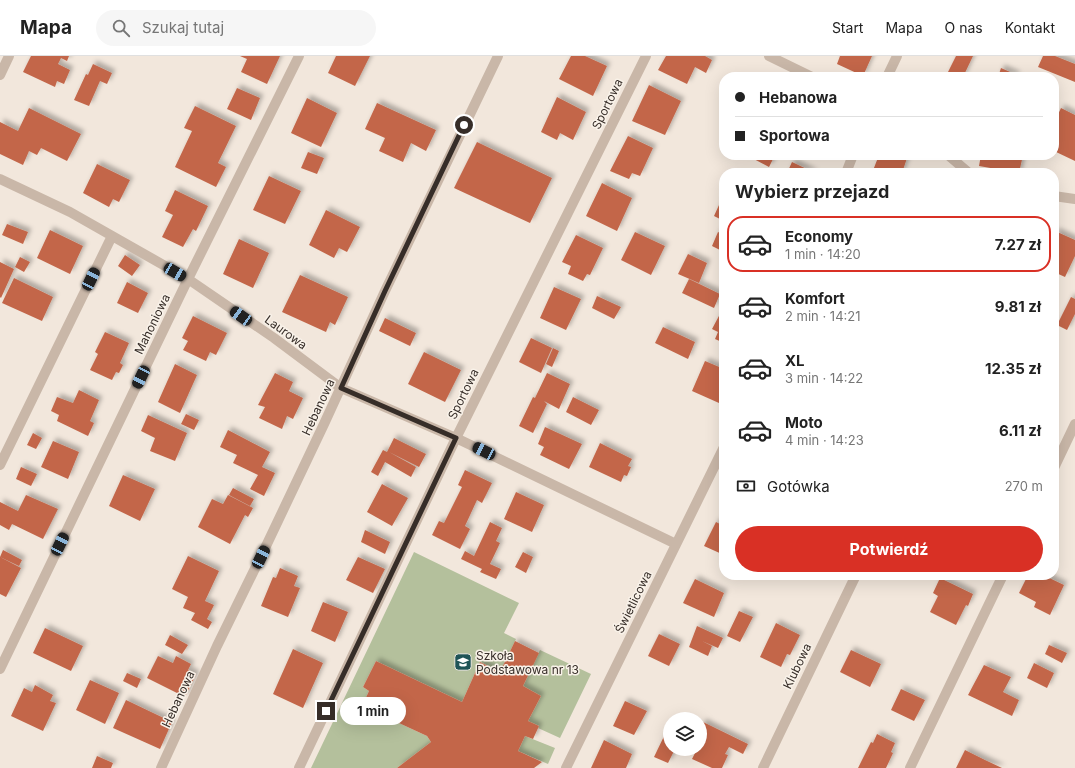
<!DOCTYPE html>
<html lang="pl">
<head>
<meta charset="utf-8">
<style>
	body { margin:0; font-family:Inter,sans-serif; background:#f6f6f6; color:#222; height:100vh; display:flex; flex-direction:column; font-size:15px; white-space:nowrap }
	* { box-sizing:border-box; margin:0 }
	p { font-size:13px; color:#767676 }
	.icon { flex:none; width:22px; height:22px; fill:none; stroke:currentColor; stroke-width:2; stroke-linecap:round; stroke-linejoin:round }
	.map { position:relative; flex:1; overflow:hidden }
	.panel { position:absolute; left:719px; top:112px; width:340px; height:412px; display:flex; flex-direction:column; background:#fff; border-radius:16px; box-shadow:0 4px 16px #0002 }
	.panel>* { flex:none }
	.banner { position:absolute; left:719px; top:16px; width:340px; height:88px; border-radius:16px; box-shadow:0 4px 16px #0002; display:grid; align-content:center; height:88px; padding:0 16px; background:#fff }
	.fabs { position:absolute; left:663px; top:656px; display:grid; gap:8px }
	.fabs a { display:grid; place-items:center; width:44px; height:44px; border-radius:50%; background:#fff; box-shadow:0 4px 16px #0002; font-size:20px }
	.end { position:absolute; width:18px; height:18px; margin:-9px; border:5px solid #362d28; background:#fff; box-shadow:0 0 0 2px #fff }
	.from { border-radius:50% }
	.bubble { position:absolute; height:28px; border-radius:14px; background:#fff; box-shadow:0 4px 16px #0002; font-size:13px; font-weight:700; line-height:28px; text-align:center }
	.car { position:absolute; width:12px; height:24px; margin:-12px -6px; border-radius:5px; box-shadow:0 0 3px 1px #0007; background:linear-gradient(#222 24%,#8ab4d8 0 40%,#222 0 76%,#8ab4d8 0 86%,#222 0) }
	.banner b { display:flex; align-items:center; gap:14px; height:38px; font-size:15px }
	.banner b+b { border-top:1px solid #e0e0e0 }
	.banner i { width:10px; height:10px; background:#222 }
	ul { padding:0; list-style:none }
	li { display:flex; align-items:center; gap:12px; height:56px; margin:0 8px 6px; padding:0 8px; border:2px solid transparent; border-radius:16px }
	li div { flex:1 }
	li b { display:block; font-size:15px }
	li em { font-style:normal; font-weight:700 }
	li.active { border-color:#d93025 }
	li>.icon { width:36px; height:36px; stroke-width:1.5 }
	h2 { padding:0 16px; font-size:18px; line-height:48px }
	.pay { display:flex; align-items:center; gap:10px; height:44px; padding:0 16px; font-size:15px }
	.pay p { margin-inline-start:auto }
	.cta { display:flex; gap:8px; margin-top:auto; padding:8px 16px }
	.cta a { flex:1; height:46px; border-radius:24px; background:#d93025; color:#fff; font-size:16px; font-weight:700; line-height:46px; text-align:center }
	header { display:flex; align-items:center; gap:24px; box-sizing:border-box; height:56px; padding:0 20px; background:#fff; border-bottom:1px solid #e0e0e0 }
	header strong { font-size:19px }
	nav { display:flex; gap:22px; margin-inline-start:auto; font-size:14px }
	.search { width:280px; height:36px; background:#f6f6f6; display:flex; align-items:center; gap:10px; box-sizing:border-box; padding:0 14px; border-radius:22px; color:#767676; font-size:15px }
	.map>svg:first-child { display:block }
</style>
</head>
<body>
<header>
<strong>Mapa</strong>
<div class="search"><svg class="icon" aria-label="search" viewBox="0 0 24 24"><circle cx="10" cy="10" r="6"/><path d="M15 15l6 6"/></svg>Szukaj tutaj</div>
<nav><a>Start</a><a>Mapa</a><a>O nas</a><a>Kontakt</a></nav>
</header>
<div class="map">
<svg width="1075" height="712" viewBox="0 0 1075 712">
	<defs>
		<filter id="shadow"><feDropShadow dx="3.5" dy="-3.5" stdDeviation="2" flood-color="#0004"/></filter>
	</defs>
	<rect width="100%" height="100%" fill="#f2e7dc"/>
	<path fill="#b4c09c" d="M414,496L519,547L504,577L516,583L500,616L480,606L462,646L376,605L363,631L369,635L362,650L427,680L431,686L397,712H311Z
		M540,594L591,618L560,682L538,672L539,670L528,665L541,640L523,630Z
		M525,680L555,692L548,708L518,695Z"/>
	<path fill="#c36649" filter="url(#shadow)" d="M31,0H69L67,5L61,2L58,8L70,14L64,28L57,25L55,31L23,16Z
		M240,0H280L267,28L241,16L247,3Z
		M336,0H370L355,30L328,17Z
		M571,0H585L607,10L593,40L559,23Z
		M666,0H705L712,4L706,17L695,11L687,28L658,14Z
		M840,0H872L863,20L837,8Z
		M956,0H973L963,21H953L947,18Z
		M1043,0H1055L1075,8V26L1038,11Z
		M93,8L112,17L107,28L100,25L89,50L74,44L86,18L88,19Z
		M1001,12L1017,19L1016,21H998Z
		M649,29L681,45L665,79L632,65Z
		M237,32L260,42L251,64L227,53Z
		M557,41L586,56L573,84L560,77L557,84L541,76Z
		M307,42L337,57L321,91L291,77Z
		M377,47L436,74L426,95L411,87L403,106L379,95L385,82L365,73Z
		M195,50L236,70L218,107L226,111L216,131L175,111L192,75L184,72Z
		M29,52L81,78L67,105L41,92L37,99L29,95L23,109L0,98V66L18,75Z
		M1061,52L1075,59V105L1054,95V67Z
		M628,80L653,92L640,120L632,117L629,123L610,115Z
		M477,86L552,122L530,167L454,132Z
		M308,96L324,102L317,118L301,112Z
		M753,99H775L769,111L752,102Z
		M879,99H908L902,117H872Z
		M981,99H1023L1019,117L979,110Z
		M792,106L815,117H787Z
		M97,108L130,124L119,146L113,143L109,151L83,137Z
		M269,120L301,135L285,168L253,154Z
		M602,127L632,142L617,175L586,160Z
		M175,134L208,150L198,171L196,175L193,173L183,191L162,181L173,159L165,155Z
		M724,138V165L714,160Z
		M326,154L360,171L347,196L339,192L334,202L309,189Z
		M7,168L28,176L23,188L2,179Z
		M50,174L83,190L70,218L37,202Z
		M1055,175L1075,184V200L1065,221L1054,216Z
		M635,176L665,190L651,219L621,204Z
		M718,176L724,179V196L712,190Z
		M576,179L603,192L590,219L587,218L583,225L568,218L571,210L562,206Z
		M239,183L269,197L253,232L223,218Z
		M688,198L707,207L699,227L678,218Z
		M125,199L140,209L132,220L118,210Z
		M20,201L30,206L24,216L15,211Z
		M0,206L14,213L1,242L0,241Z
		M300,219L348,241L335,269L330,266L326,276L282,256Z
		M14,222L53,241L42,265L2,247Z
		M689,223L720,238L714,252L682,237Z
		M127,226L148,237L138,257L117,247Z
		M554,231L581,243L566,274L540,262Z
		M597,240L621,251L614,263L592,252Z
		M1071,241L1075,243V258L1067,274L1057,269Z
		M720,258L724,260V287L715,283L718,276L712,273Z
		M193,260L227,277L216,299L210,296L206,305L183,294L188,285L182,282Z
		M385,262L416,277L410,290L379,275Z
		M663,271L695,286L688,303L655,287Z
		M105,276L129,287L120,307L123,309L119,317L116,316L112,324L90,314L98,298L95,296Z
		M531,282L552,292L541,317L519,306Z
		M553,292L559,295L552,311L546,308Z
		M424,296L461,314L445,346L408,328Z
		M705,305L724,313V338L719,347L692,335Z
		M175,308L197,319L180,357L158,346Z
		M275,317L293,326L289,335L303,342L293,363L287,360L282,373L259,362L265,351L258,349Z
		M547,317L570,328L559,353L544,345L547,348L533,377L519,370L533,341L535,342Z
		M79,334L99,344L90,365L94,367L88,380L57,365L59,359L51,355L57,341L73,347Z
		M573,341L599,354L591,369L566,356Z
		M186,358L199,364L194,374L181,368Z
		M148,359L187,377L175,405L150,395L155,382L141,375Z
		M545,371L582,388L569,413L540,399L544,391L538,388Z
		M228,374L270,396L262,411L275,417L264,440L250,433L258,419L233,407L237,399L220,391Z
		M33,377L42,382L36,393L27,389Z
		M394,382L426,398L419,411L389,396L416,411L411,421L385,406L378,420L371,416L383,394L387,396Z
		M53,385L79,396L68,423L41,411Z
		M600,387L632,403L628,410L631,411L627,420L624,419L621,426L589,411Z
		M21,411L37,418L31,430L16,423Z
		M465,414L492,427L482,447L477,444L465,470L470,473L460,493L432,479L439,465L444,467L462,431L458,429Z
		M123,419L155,433L140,465L109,450Z
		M382,428L408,442L392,470L367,456Z
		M233,432L254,443L250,450L229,439Z
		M516,436L544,449L532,476L504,463Z
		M26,439L58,453L43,483L12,468L9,474L0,469V446L18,455Z
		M228,439L253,452L248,461L245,459L230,488L198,471L212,443L223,448Z
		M490,466L502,472L496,485L500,487L490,508L501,513L496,523L480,516L482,513L461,503L465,495L474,500Z
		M716,466L724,470V499L704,490Z
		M365,474L390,486L385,498L361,486Z
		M3,494L22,504L19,510L0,501Z
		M523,496L533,501L526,517L515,511Z
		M188,500L219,515L205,545L214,549L207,563L212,566L208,573L191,564L195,557L183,552L188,541L172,533Z
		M0,501L21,512L6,541L0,538Z
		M358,501L385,513L373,537L346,524Z
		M280,512L298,520L294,530L300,532L288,561L261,550L273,521L276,522Z
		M1028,519H1043L1064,529L1050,559L1034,551L1036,546L1019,537Z
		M940,522L973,538L968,550L966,549L956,569L930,556L938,540L933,537Z
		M695,523L724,537L714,561L683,547Z
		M323,546L348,556L335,586L311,575Z
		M739,555L753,561L740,586L727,580Z
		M776,567L800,579L790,599L787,598L781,611L760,601Z
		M697,570L723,582L718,592L702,585L712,590L708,600L689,591Z
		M45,572L83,590L71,615L33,597Z
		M659,578L680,588L669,610L648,600Z
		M170,579L188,589L182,598L165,589Z
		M515,585L539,597L523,630L541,640L528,665L539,670L533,683L525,680L518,695L542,706L534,712H397L431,686L427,680L362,650L369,635L363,631L376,605L462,646L480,606L500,616Z
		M1049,589L1067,597L1062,607L1045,598Z
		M293,593L323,607L303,652L273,638Z
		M851,594L881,608L870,631L840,616Z
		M158,600L173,607L176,600L191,608L188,614L196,618L185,641L147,622Z
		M1034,607L1054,617L1047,632L1027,622Z
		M984,609L1011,621L1003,636L1019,644L1012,660L968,639Z
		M127,617L141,623L137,632L123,625Z
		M90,624L119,637L105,668L76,654Z
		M35,629L53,639L50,645L56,647L43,675L11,660L24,632L32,636Z
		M901,633L925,644L914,665L891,654Z
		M126,644L172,666L160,693L113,672Z
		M625,645L647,655L634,679L613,670Z
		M703,666L748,688L743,698L729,691L725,698L728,699L722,712H712L692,703L697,693H700V672Z
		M667,674L670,676V693H675L668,707L654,701Z
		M877,678L895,687L891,696L893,697L886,712H858L871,686L873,687Z
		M604,684L632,698L626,712H591Z
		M965,694L985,704L1002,712H956Z
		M97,700L113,707L111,712H92Z"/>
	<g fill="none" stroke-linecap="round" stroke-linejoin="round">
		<path stroke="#c9b7a8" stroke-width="10" d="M769,0L812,21
			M0,19L9,0
			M887,21L897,0
			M948,99L969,117
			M846,117L853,99
			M0,123L70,156L188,223L274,282L341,332L456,382L676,488
			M1054,140L1075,143
			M0,409L112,180
			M1054,412L1075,368
			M0,613L188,223L299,0
			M161,712L217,590L267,488L324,368L385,235L498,0
			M299,712L456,382L646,0
			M566,712L724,391
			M763,712L856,519
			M910,712L1003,519"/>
	</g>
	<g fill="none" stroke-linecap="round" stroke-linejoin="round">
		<path stroke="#362d28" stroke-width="5" d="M326,655L456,382L341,332L385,235L464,69"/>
	</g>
	<defs>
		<symbol id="school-square" viewBox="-11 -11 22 22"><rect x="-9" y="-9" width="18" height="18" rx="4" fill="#1f5457" stroke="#f9f2e9"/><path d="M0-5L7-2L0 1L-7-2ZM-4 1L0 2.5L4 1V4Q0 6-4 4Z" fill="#fff"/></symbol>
	</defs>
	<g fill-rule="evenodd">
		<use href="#school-square" x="453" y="596" width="20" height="20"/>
	</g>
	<g text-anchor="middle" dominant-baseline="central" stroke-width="3" stroke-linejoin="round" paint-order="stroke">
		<g font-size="12" fill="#362d28" stroke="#f9f2e9">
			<text transform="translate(607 48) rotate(-64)">Sportowa</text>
			<text transform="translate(152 268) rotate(-64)">Mahoniowa</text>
			<text transform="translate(286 276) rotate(36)">Laurowa</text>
			<text transform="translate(463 338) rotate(-64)">Sportowa</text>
			<text transform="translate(318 351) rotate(-65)">Hebanowa</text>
			<text transform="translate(633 546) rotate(-64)">Świetlicowa</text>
			<text transform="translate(797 610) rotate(-64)">Klubowa</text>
			<text transform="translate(178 643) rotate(-65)">Hebanowa</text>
		</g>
		<g font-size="12" fill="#362d28" stroke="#f9f2e9" text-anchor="start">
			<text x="476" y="599">Szkoła<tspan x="476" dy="14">Podstawowa nr 13</tspan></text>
		</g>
	</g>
</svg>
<div class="fabs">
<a><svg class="icon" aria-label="layers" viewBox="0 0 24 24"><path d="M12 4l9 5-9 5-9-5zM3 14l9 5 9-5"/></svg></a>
</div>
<i class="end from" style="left:464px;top:69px"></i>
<i class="end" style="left:326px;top:655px"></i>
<div class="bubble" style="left:340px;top:641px;width:66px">1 min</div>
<i class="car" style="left:175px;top:216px;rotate:120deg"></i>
<i class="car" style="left:91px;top:223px;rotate:26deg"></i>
<i class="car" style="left:241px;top:260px;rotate:305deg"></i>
<i class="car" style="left:141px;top:321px;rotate:206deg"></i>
<i class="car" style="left:484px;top:395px;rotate:296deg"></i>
<i class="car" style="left:60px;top:488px;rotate:26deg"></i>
<i class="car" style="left:261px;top:501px;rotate:26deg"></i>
<div class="banner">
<b><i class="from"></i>Hebanowa</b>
<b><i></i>Sportowa</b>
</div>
<section class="panel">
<h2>Wybierz przejazd</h2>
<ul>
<li class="active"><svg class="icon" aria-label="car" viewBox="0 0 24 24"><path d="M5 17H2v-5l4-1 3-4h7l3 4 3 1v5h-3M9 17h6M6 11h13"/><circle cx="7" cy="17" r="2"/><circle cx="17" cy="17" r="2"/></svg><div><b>Economy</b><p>1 min · 14:20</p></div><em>7.27 zł</em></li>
<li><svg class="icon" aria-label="car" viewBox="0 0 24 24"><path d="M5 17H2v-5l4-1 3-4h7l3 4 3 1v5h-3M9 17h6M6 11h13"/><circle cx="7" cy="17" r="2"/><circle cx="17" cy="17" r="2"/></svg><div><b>Komfort</b><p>2 min · 14:21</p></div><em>9.81 zł</em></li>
<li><svg class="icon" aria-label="car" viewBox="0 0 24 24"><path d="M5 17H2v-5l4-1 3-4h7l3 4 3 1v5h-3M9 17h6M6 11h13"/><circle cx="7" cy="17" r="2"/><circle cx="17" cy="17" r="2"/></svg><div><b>XL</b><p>3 min · 14:22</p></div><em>12.35 zł</em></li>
<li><svg class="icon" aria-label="car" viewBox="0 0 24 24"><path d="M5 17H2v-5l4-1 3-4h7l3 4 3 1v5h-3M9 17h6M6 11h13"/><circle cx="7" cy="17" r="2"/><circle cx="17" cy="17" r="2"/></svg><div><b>Moto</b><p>4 min · 14:23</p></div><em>6.11 zł</em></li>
</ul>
<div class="pay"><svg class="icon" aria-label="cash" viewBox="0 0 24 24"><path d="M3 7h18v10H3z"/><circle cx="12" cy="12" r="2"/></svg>Gotówka<p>270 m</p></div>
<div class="cta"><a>Potwierdź</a></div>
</section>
</div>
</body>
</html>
